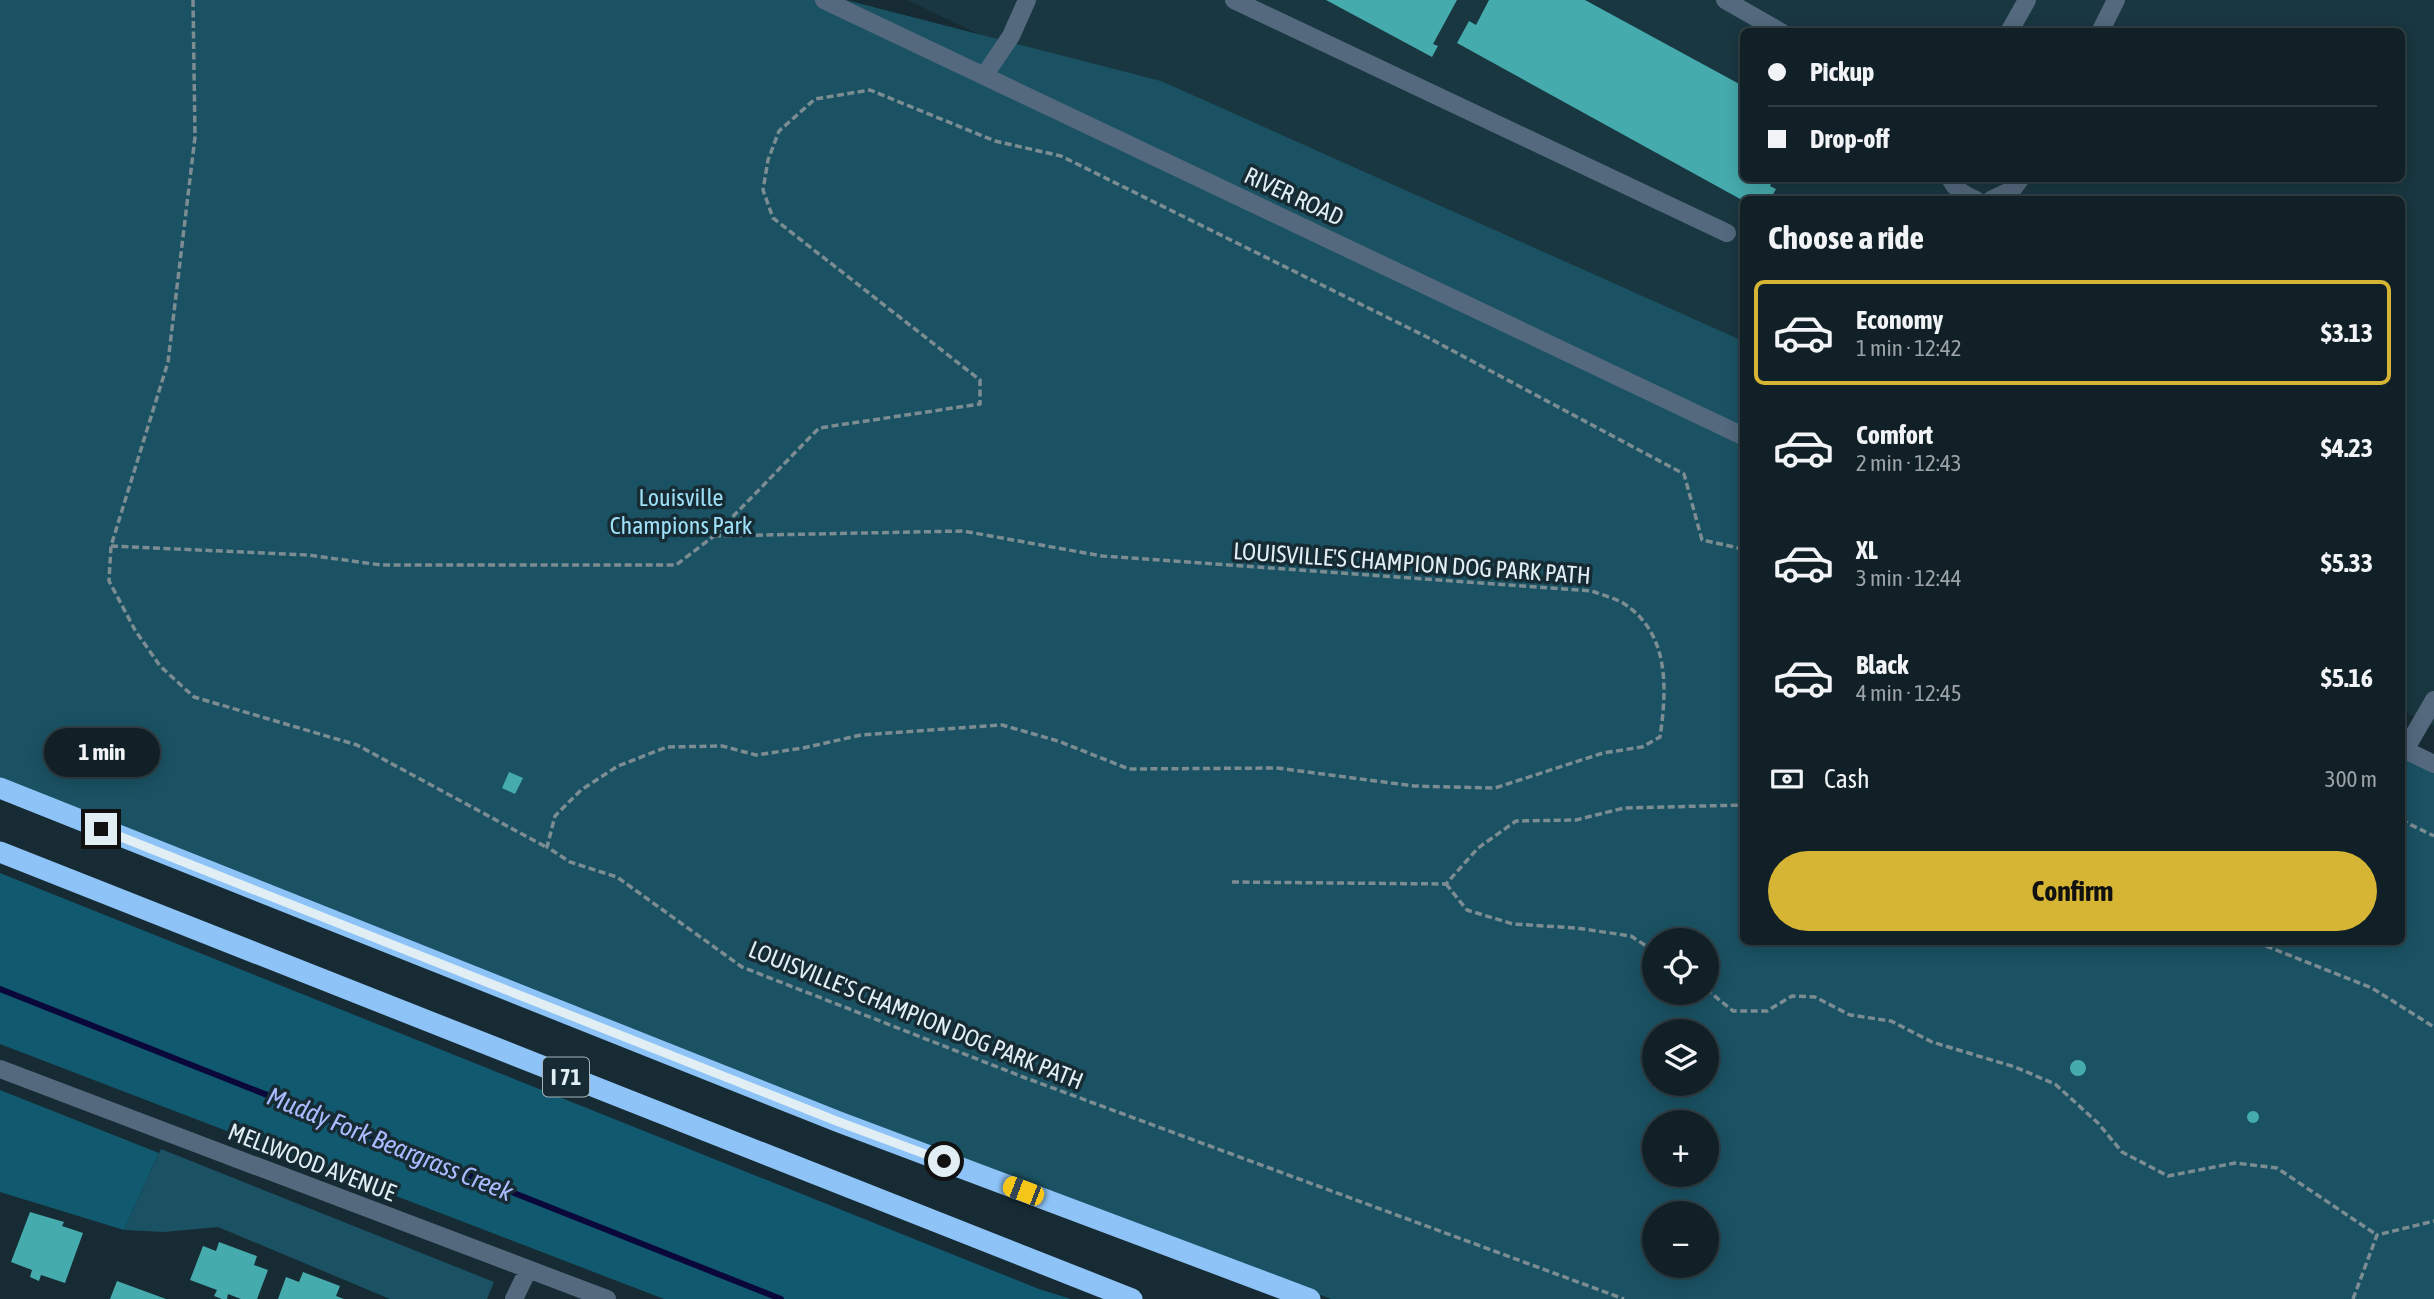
<!DOCTYPE html>
<html lang="en">
<head>
<meta charset="utf-8">
<style>
	body { margin:0; font-family:"Asap Condensed",sans-serif; background:#1e2d32; color:#f1f3f6; height:100vh; display:flex; flex-direction:column; font-size:26px; white-space:nowrap }
	* { box-sizing:border-box; margin:0 }
	p { font-size:23px; color:#9ca3a7 }
	.icon { flex:none; width:38px; height:38px; fill:none; stroke:currentColor; stroke-width:2; stroke-linecap:round; stroke-linejoin:round }
	.map { position:relative; flex:1; overflow:hidden }
	.sheet { position:absolute; left:1740px; top:196px; width:665px; height:749px; display:flex; flex-direction:column; background:#102026; border-radius:10px; box-shadow:0 4px 18px #0003,0 0 0 2px #303e43 }
	.sheet>* { flex:none }
	.banner { position:absolute; left:1740px; top:28px; width:665px; height:154px; border-radius:10px; box-shadow:0 4px 18px #0003,0 0 0 2px #303e43; display:grid; align-content:center; height:154px; padding:0 28px; background:#102026 }
	.controls { position:absolute; left:1642px; top:928px; display:grid; gap:14px }
	.controls a { display:grid; place-items:center; width:77px; height:77px; border-radius:50%; background:#102026; box-shadow:0 4px 18px #0003,0 0 0 2px #303e43; font-size:35px }
	.end { position:absolute; width:32px; height:32px; margin:-16px; border:9px solid #e1eef3; background:#111; box-shadow:0 0 0 4px #111 }
	.from { border-radius:50% }
	.bubble { position:absolute; height:49px; border-radius:24px; background:#102026; box-shadow:0 4px 18px #0003,0 0 0 2px #303e43; font-size:23px; font-weight:700; line-height:49px; text-align:center }
	.car { position:absolute; width:21px; height:42px; margin:-21px -10px; border-radius:9px; box-shadow:0 0 5px 2px #0007; background:linear-gradient(#f5c518 24%,#345 0 40%,#f5c518 0 76%,#345 0 86%,#f5c518 0) }
	.banner b { display:flex; align-items:center; gap:24px; height:66px; font-size:26px }
	.banner b+b { border-top:2px solid #303e43 }
	.banner i { width:18px; height:18px; background:#f1f3f6 }
	ul { padding:0; list-style:none }
	li { display:flex; align-items:center; gap:21px; height:105px; margin:0 14px 10px; padding:0 14px; border:4px solid transparent; border-radius:10px }
	li div { flex:1 }
	li b { display:block; font-size:26px }
	li em { font-style:normal; font-weight:700 }
	li.current { border-color:#d6b534 }
	li>.icon { width:63px; height:63px; stroke-width:1.5 }
	h2 { padding:0 28px; font-size:32px; line-height:84px }
	.pay { display:flex; align-items:center; gap:18px; height:77px; padding:0 28px; font-size:26px }
	.pay p { margin-inline-start:auto }
	.button { display:flex; gap:14px; margin-top:auto; padding:14px 28px }
	.button a { flex:1; height:80px; border-radius:42px; background:#d6b534; color:#111; font-size:28px; font-weight:700; line-height:80px; text-align:center }
	.map>svg:first-child { display:block }
</style>
</head>
<body>
<div class="map">
<svg width="2434" height="1299" viewBox="0 0 2434 1299">
	<rect width="100%" height="100%" fill="#162b33"/>
	<path fill="#193741" fill-rule="evenodd" d="M907,0H2434V726L2401,710V200H1743V397ZM1743,32H2401V178H1743Z"/>
	<path fill="#1a5263" fill-rule="evenodd" d="M0,0H846L1161,81L1743,341V942H2401V748L2434,771V1299H1331L455,969L0,778ZM1654,940H1706V992H1654ZM1654,1031H1706V1083H1654ZM1654,1122H1706V1174H1654ZM1654,1213H1706V1265H1654Z
		M161,1149L494,1282L487,1299H390L218,1227L164,1232L124,1230Z"/>
	<path fill="#11596e" d="M0,873L1039,1289L1071,1299H664L0,1044Z
		M0,1090L159,1153L124,1230L0,1192Z"/>
	<g fill="none" stroke-linecap="round" stroke-linejoin="round">
		<path stroke="#0a083b" stroke-width="6" d="M0,989L781,1299"/>
	</g>
	<path fill="#46abad" d="M1326,0H1457L1433,44L1438,46L1432,57Z
		M1489,0H1585L1743,86V178H1774L1770,186L1776,189L1770,200H1742L1457,43L1469,21L1476,25Z
		M509,772L523,778L515,794L502,788Z
		M2070 1068a8 8 0 1 1 16 0a8 8 0 1 1-16 0Z
		M2247 1117a6 6 0 1 1 12 0a6 6 0 1 1-12 0Z
		M30,1212L64,1222L62,1226L83,1233L65,1283L41,1275L39,1281L30,1277L32,1270L11,1262Z
		M219,1242L257,1256L254,1265L268,1270L257,1299H241L228,1294L227,1299H222L214,1296L217,1290L190,1280L203,1246L216,1251Z
		M303,1272L340,1286L336,1296L344,1299H278L286,1277L299,1282Z
		M117,1281L166,1299H110Z"/>
	<g fill="none" stroke-linecap="round" stroke-linejoin="round">
		<path stroke="#7b8c92" stroke-width="3.5" stroke-dasharray="7 3.5" stroke-linecap="butt" d="M193,0L195,137L168,362L111,546L109,581L135,630L160,666L194,697L357,745L546,847
			M714,536L963,531L1102,556L1592,591C1602,595 1614,598 1623,603C1670,633 1667,689 1660,737L1642,747L1603,753L1495,788L1414,786L1277,768L1129,769L1058,741L1002,725L861,735L803,748L756,755L722,746L667,747L618,766L581,790L555,816L547,847L570,862L617,877L742,967L1023,1077L1624,1299
			M111,546L308,555L381,565H676L714,536L819,428L980,404V380L773,218L763,190L768,160L779,131L815,99L870,90L995,141L1061,156L1425,336L1684,474L1702,540L1743,549
			M2401,820L2434,836
			M1232,882L1446,884L1478,848L1516,821L1576,820L1624,808L1743,805
			M1446,884L1467,910L1513,924L1576,928L1631,936L1654,951
			M2256,942L2372,988L2434,1027
			M1706,989L1733,1011H1767L1792,996L1815,997L1850,1015L1891,1021L1932,1042L2015,1067L2055,1084L2098,1123L2122,1152L2168,1176L2235,1163L2277,1168L2377,1235
			M2353,1299L2377,1235L2434,1221"/>
		<path stroke="#54697e" stroke-width="18" d="M824,0L1743,436
			M1234,0L1727,233
			M1725,0L1781,32
			M2009,32L2027,0
			M2100,32L2116,0
			M984,76L1011,36L1027,0
			M1950,178C1955,190 1965,195 1976,200
			M1991,200L2012,190L2021,178
			M2401,748L2434,764
			M2405,750L2434,700
			M0,1069L607,1299
			M514,1299L528,1270"/>
		<path stroke="#8dc3f7" stroke-width="21" d="M0,788L839,1122L1310,1299
			M0,852L1132,1299"/>
	</g>
	<g fill="none" stroke-linecap="round" stroke-linejoin="round">
		<path stroke="#e1eef3" stroke-width="9" d="M101,829L839,1122L944,1161"/>
	</g>
	<g text-anchor="middle" dominant-baseline="central" stroke-width="7" stroke-linejoin="round" paint-order="stroke">
		<rect fill="#162b33" stroke="#a4b4b9" stroke-width="2" x="543" y="1057.5" width="46" height="39" rx="5"/>
		<g font-size="23" font-weight="bold" fill="#e1eef3">
			<text x="566" y="1077">I 71</text>
		</g>
		<g font-size="24" fill="#e1eef3" stroke="#162b33">
			<text transform="translate(1294 196) rotate(25)">RIVER ROAD</text>
			<text transform="translate(1412 563) rotate(4)">LOUISVILLE'S CHAMPION DOG PARK PATH</text>
			<text transform="translate(916 1015) rotate(22)">LOUISVILLE'S CHAMPION DOG PARK PATH</text>
			<text transform="translate(312 1162) rotate(21)">MELLWOOD AVENUE</text>
		</g>
		<g font-size="24" fill="#9ee0f8" stroke="#162b33">
			<text x="681" y="497">Louisville<tspan x="681" dy="28">Champions Park</tspan></text>
		</g>
		<g font-size="26" font-style="italic" fill="#abbbff" stroke="#162b33">
			<text transform="translate(390 1144) rotate(22)">Muddy Fork Beargrass Creek</text>
		</g>
	</g>
</svg>
<div class="controls">
<a><svg class="icon" aria-label="locate" viewBox="0 0 24 24"><circle cx="12" cy="12" r="6"/><path d="M12 2v4M12 18v4M2 12h4M18 12h4"/></svg></a>
<a><svg class="icon" aria-label="layers" viewBox="0 0 24 24"><path d="M12 4l9 5-9 5-9-5zM3 14l9 5 9-5"/></svg></a>
<a>+</a>
<a>−</a>
</div>
<i class="end from" style="left:944px;top:1161px"></i>
<i class="end" style="left:101px;top:829px"></i>
<div class="bubble" style="left:44px;top:728px;width:116px">1 min</div>
<i class="car" style="left:1023px;top:1191px;rotate:291deg"></i>
<div class="banner">
<b><i class="from"></i>Pickup</b>
<b><i></i>Drop-off</b>
</div>
<section class="sheet">
<h2>Choose a ride</h2>
<ul>
<li class="current"><svg class="icon" aria-label="car" viewBox="0 0 24 24"><path d="M5 17H2v-5l4-1 3-4h7l3 4 3 1v5h-3M9 17h6M6 11h13"/><circle cx="7" cy="17" r="2"/><circle cx="17" cy="17" r="2"/></svg><div><b>Economy</b><p>1 min · 12:42</p></div><em>$3.13</em></li>
<li><svg class="icon" aria-label="car" viewBox="0 0 24 24"><path d="M5 17H2v-5l4-1 3-4h7l3 4 3 1v5h-3M9 17h6M6 11h13"/><circle cx="7" cy="17" r="2"/><circle cx="17" cy="17" r="2"/></svg><div><b>Comfort</b><p>2 min · 12:43</p></div><em>$4.23</em></li>
<li><svg class="icon" aria-label="car" viewBox="0 0 24 24"><path d="M5 17H2v-5l4-1 3-4h7l3 4 3 1v5h-3M9 17h6M6 11h13"/><circle cx="7" cy="17" r="2"/><circle cx="17" cy="17" r="2"/></svg><div><b>XL</b><p>3 min · 12:44</p></div><em>$5.33</em></li>
<li><svg class="icon" aria-label="car" viewBox="0 0 24 24"><path d="M5 17H2v-5l4-1 3-4h7l3 4 3 1v5h-3M9 17h6M6 11h13"/><circle cx="7" cy="17" r="2"/><circle cx="17" cy="17" r="2"/></svg><div><b>Black</b><p>4 min · 12:45</p></div><em>$5.16</em></li>
</ul>
<div class="pay"><svg class="icon" aria-label="cash" viewBox="0 0 24 24"><path d="M3 7h18v10H3z"/><circle cx="12" cy="12" r="2"/></svg>Cash<p>300 m</p></div>
<div class="button"><a>Confirm</a></div>
</section>
</div>
</body>
</html>
